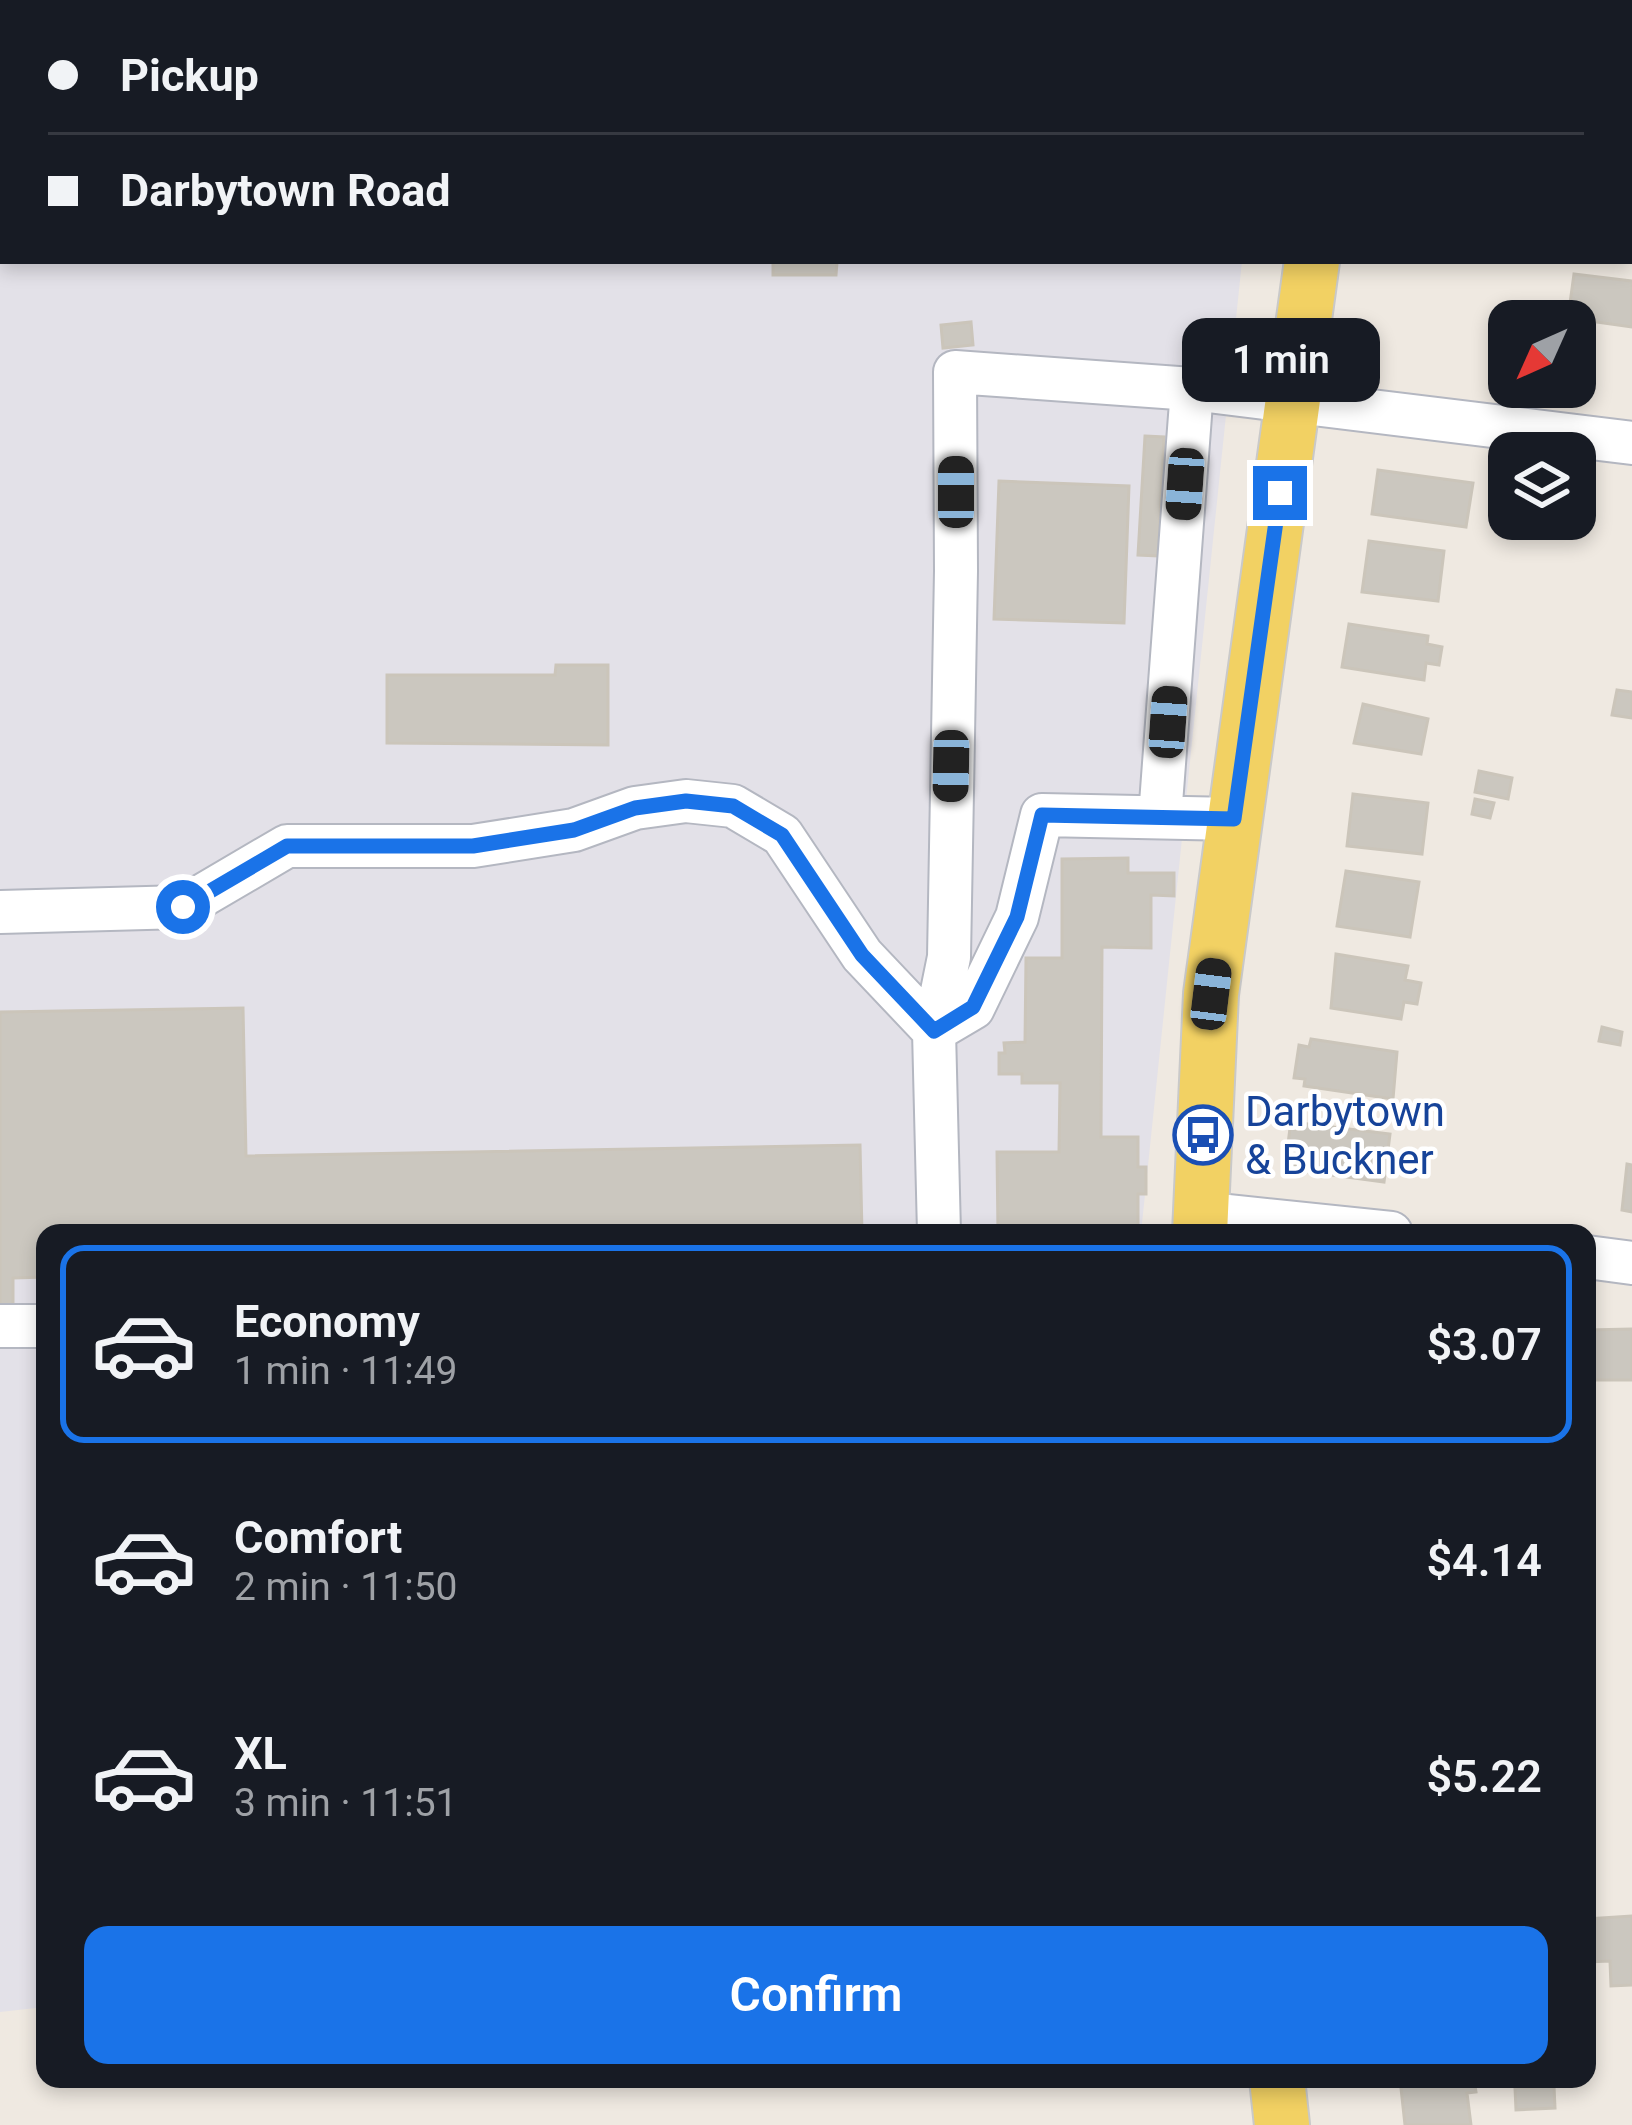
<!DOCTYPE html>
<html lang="en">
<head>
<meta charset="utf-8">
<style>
	body { margin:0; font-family:Roboto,sans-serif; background:#20242c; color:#f1f3f6; height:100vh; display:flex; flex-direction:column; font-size:45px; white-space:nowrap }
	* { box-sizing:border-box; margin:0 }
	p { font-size:39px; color:#9ea1a6 }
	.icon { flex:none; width:66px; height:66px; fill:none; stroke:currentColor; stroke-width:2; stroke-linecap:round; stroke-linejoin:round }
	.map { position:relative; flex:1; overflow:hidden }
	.panel { position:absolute; left:36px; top:1224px; width:1560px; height:864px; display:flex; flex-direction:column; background:#171b24; border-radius:24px; box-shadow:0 6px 18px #0003 }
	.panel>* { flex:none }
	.guide { position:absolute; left:0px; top:0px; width:1632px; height:264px; box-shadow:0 6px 18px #0003; display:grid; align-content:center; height:264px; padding:0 48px; background:#171b24 }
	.needle { width:78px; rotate:225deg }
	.buttons { position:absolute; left:1488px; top:300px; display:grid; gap:24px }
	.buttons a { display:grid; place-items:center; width:108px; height:108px; border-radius:24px; background:#171b24; box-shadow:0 6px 18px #0003; font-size:60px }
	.end { position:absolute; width:54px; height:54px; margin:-27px; border:15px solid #1a73e8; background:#fff; box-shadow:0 0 0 6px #fff }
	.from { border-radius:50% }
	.bubble { position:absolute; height:84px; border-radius:24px; background:#171b24; box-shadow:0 6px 18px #0003; font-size:39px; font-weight:600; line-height:84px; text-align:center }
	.car { position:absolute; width:36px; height:72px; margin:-36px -18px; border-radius:15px; box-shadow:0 0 9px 3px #0007; background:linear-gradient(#222 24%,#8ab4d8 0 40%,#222 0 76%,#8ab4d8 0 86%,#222 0) }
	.guide b { display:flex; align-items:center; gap:42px; height:114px; font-size:45px }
	.guide b+b { border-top:3px solid #363941 }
	.guide i { width:30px; height:30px; background:#f1f3f6 }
	ul { padding:21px 0 0; list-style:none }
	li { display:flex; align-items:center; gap:36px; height:198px; margin:0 24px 18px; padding:0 24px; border:6px solid transparent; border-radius:24px }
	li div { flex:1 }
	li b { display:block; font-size:45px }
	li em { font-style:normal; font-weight:600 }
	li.current { border-color:#1a73e8 }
	li>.icon { width:108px; height:108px; stroke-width:1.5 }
	.action { display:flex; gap:24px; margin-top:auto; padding:24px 48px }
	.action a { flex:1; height:138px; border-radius:24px; background:#1a73e8; color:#fff; font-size:48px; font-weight:600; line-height:138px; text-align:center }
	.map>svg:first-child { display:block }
</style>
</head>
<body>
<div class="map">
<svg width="1632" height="2125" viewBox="0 0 1632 2125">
	<rect width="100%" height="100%" fill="#efe9e1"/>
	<path fill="#e3e1e8" d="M0,218L3,261H1242L1141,1233H45V2007L0,2012Z"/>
	<path fill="#cbc7bf" stroke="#cbc5ba" stroke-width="3" d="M773,262H837L836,275H773Z
		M1574,274L1632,281V327L1568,318Z
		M971,322L973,345L943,348L941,325Z
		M1145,436L1164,437L1158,556L1138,555Z
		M1378,470L1473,483L1466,527L1372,514Z
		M999,481L1129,486L1124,623L994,619Z
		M1369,541L1444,551L1438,601L1362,592Z
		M1349,624L1428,636L1427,644L1442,647L1439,665L1426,663L1424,680L1342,667Z
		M556,665H608V745L387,743V675H555Z
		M1617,690L1632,692V718L1612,715Z
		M1363,704L1428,719L1421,754L1354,743Z
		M1479,771L1512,778L1508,799L1475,792Z
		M1353,794L1428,803L1422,854L1347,846Z
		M1475,799L1494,803L1490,818L1472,814Z
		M1128,858V873H1174V896L1151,895V948L1102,947L1101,1137H1138V1167H1146V1194H1138V1233H998L997,1152H1059L1060,1083H1022V1074H999V1053H1005L1004,1043L1025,1042L1026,958H1062V859Z
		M1346,871L1419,882L1410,937L1337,926Z
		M1336,954L1408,966L1405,980L1421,983L1417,1004L1404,1002L1401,1019L1331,1008Z
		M243,1008L246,1156L860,1145L862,1233H45V1277L13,1278V1308L0,1309V1012Z
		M1602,1027L1622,1032L1620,1045L1599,1041Z
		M1311,1039L1397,1052L1393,1099L1304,1086L1305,1079L1294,1078L1299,1045L1309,1047Z
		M1300,1123L1390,1134L1384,1182L1294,1170L1295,1161L1286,1160L1290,1128L1300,1130Z
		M1627,1164L1632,1165V1212L1622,1210Z
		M1632,1329V1380H1587L1588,1330Z
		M1632,1916V1985L1611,1986L1610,1961L1587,1962V1919Z
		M1400,2079H1474L1476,2092L1467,2093L1471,2125H1405Z
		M1554,2086L1555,2108L1516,2110L1515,2088Z"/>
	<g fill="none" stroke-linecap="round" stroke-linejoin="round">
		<defs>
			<path id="minor" d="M1160,817L1192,389L1632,443
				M0,912L183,907L287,846H473L574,830L635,808L686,801L733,806L782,835L862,955L934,1031
				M934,1031L949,957L956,571L955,372L1192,389
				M1199,1213L1391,1233
				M939,1233L934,1031L973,1008L1017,917L1042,815L1234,819
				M1587,1257L1632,1263
				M0,1326H45"/>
			<path id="major" d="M1350,3L1351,0
				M1200,1233L1211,994L1312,261
				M1277,2079L1282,2125"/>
		</defs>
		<use href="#minor" stroke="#b4b7c1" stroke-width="46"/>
		<use href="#major" stroke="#c9c9c9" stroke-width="58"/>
		<use href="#minor" stroke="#fff" stroke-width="42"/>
		<use href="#major" stroke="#f2d163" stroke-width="54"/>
	</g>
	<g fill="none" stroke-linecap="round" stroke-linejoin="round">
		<path stroke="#1a73e8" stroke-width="15" d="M183,907L287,846H473L574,830L635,808L686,801L733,806L782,835L862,955L934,1031L973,1007L1017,917L1042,815L1234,819L1280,493"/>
	</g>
	<defs>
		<symbol id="bus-ring" viewBox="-11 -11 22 22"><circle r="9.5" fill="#fff" stroke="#1a4fb4" stroke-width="1.5"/><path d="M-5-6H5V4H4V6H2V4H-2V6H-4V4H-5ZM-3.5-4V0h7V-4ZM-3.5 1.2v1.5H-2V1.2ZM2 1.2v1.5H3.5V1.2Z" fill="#1a4fb4"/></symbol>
	</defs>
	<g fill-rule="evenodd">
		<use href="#bus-ring" x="1170" y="1102" width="66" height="66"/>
	</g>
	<g text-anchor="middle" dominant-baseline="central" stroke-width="9" stroke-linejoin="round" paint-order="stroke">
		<g font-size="42" fill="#164399" stroke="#fff" text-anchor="start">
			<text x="1245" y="1111">Darbytown<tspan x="1245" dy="48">&amp; Buckner</tspan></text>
		</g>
	</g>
</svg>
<div class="buttons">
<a><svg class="needle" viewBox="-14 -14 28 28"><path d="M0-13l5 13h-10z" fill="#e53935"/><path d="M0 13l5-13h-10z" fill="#9ea1a6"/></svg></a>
<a><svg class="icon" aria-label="layers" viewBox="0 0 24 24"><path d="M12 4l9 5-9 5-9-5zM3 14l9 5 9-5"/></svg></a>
</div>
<i class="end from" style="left:183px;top:907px"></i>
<i class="end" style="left:1280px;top:493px"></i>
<div class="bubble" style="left:1182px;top:318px;width:198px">1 min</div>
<i class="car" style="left:1185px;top:484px;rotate:184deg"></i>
<i class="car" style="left:956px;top:492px;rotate:0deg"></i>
<i class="car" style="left:1168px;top:722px;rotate:4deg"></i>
<i class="car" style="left:951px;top:766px;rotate:181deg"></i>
<i class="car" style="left:1211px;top:994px;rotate:7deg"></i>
<div class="guide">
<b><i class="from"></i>Pickup</b>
<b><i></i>Darbytown Road</b>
</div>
<section class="panel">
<ul>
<li class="current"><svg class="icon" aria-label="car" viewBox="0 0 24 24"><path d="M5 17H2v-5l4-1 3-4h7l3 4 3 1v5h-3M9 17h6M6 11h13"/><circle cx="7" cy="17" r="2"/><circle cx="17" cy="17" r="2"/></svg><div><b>Economy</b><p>1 min · 11:49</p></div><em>$3.07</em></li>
<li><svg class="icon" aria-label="car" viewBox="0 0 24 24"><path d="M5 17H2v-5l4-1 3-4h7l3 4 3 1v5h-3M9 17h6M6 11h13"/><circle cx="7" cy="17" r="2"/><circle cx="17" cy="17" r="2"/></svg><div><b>Comfort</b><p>2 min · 11:50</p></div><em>$4.14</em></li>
<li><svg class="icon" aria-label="car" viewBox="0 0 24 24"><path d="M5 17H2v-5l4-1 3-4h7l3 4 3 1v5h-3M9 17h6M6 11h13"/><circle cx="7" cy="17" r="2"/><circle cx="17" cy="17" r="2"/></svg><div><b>XL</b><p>3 min · 11:51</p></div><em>$5.22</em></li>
</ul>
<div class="action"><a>Confirm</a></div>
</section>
</div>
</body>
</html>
